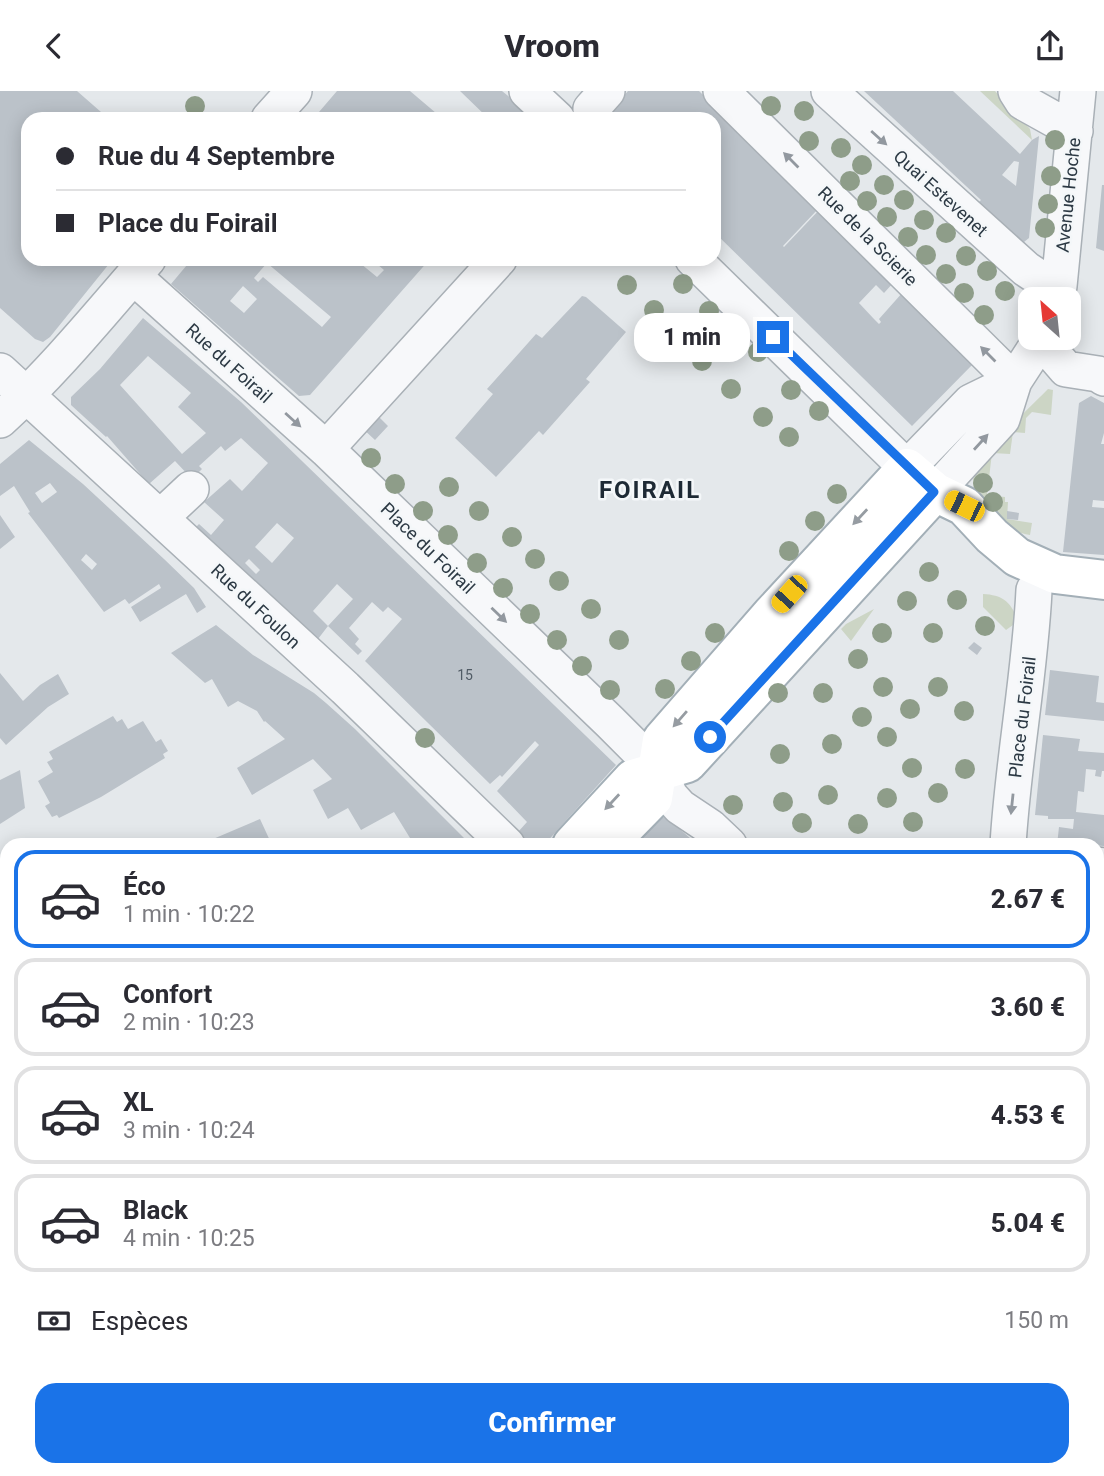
<!DOCTYPE html>
<html lang="fr">
<head>
<meta charset="utf-8">
<style>
	body { margin:0; font-family:Roboto,sans-serif; background:#f7f7f7; color:#2b2b33; height:100vh; display:flex; flex-direction:column; font-size:26px; white-space:nowrap }
	* { box-sizing:border-box; margin:0 }
	p { font-size:23px; color:#7c7c81 }
	.icon { flex:none; width:38px; height:38px; fill:none; stroke:currentColor; stroke-width:2; stroke-linecap:round; stroke-linejoin:round }
	.map { position:relative; flex:1; overflow:hidden }
	.sheet { position:absolute; left:0px; top:747px; width:1104px; height:639px; display:flex; flex-direction:column; background:#fff; border-radius:21px 21px 0 0; box-shadow:0 4px 18px #0003 }
	.sheet>* { flex:none }
	.hud { position:absolute; left:21px; top:21px; width:700px; height:154px; border-radius:21px; box-shadow:0 4px 18px #0003; display:grid; align-content:center; height:154px; padding:0 35px; background:#fff }
	.needle { width:46px; rotate:333deg }
	.tools { position:absolute; left:1018px; top:196px; display:grid; gap:14px }
	.tools a { display:grid; place-items:center; width:63px; height:63px; border-radius:14px; background:#fff; box-shadow:0 4px 18px #0003; font-size:35px }
	.end { position:absolute; width:32px; height:32px; margin:-16px; border:9px solid #1a73e8; background:#fff; box-shadow:0 0 0 4px #fff }
	.from { border-radius:50% }
	.bubble { position:absolute; height:49px; border-radius:21px; background:#fff; box-shadow:0 4px 18px #0003; font-size:23px; font-weight:800; line-height:49px; text-align:center }
	.car { position:absolute; width:21px; height:42px; margin:-21px -10px; border-radius:9px; box-shadow:0 0 5px 2px #0007; background:linear-gradient(#f5c518 24%,#345 0 40%,#f5c518 0 76%,#345 0 86%,#f5c518 0) }
	.hud b { display:flex; align-items:center; gap:24px; height:66px; font-size:26px }
	.hud b+b { border-top:2px solid #e1e1e2 }
	.hud i { width:18px; height:18px; background:#2b2b33 }
	ul { padding:12px 0 0; list-style:none }
	li { display:flex; align-items:center; gap:21px; height:98px; margin:0 14px 10px; padding:0 21px; border:4px solid #e1e1e2; border-radius:21px }
	li div { flex:1 }
	li b { display:block; font-size:26px }
	li em { font-style:normal; font-weight:800 }
	li.current { border-color:#1a73e8 }
	li>.icon { width:63px; height:63px; stroke-width:1.5 }
	.pay { display:flex; align-items:center; gap:18px; height:77px; padding:0 35px; font-size:26px }
	.pay p { margin-inline-start:auto }
	.primary-button { display:flex; gap:14px; margin-top:auto; padding:14px 35px }
	.primary-button a { flex:1; height:80px; border-radius:21px; background:#1a73e8; color:#fff; font-size:28px; font-weight:800; line-height:80px; text-align:center }
	header { display:flex; justify-content:space-between; align-items:center; height:91px; padding:0 35px; background:#fff; font-size:32px; font-weight:800 }
	.map>svg:first-child { display:block }
</style>
</head>
<body>
<header><svg class="icon" aria-label="back" viewBox="0 0 24 24"><path d="M15 5l-7 7 7 7"/></svg>Vroom<svg class="icon" aria-label="share" viewBox="0 0 24 24"><path d="M12 15V3M7 8l5-5 5 5M5 13v7h14v-7"/></svg></header>
<div class="map">
<svg width="1104" height="1385" viewBox="0 0 1104 1385">
	<rect width="100%" height="100%" fill="#e4e8eb"/>
	<path fill="#ccd5c5" d="M980,0H995L1030,38L1032,49Z
		M1048,298L1053,299L1051,324L1032,321L1026,327L1025,342L1013,341L1010,363L992,362L987,404L1005,406V411H1008L1007,428L1032,432L1030,444C1009,441 1006,432 991,417C985,410 973,401 973,391C973,367 1031,316 1048,298Z
		M983,503C1002,504 1010,510 1017,527L1013,534L1006,539L983,516Z
		M874,518L851,550L841,538L846,533Z"/>
	<path fill="#bbc2c9" fill-rule="evenodd" d="M0,0H77L109,28H28V168H113L50,246L43,251L35,248L0,217Z
		M337,0H410L443,28H313Z
		M460,0H502L536,28H489Z
		M628,0H699L819,117L783,155L784,156L820,118L894,191L884,202L876,194L859,212L874,228L879,233L881,231L879,228L903,201L975,271L912,335L714,141V28H610V21Z
		M864,0H953L1020,63L1032,49L1039,45L1029,147L1024,151L978,112L981,109ZM1014,70L1019,71L1016,95L1002,84Z
		M1102,94H1104V160L1096,157Z
		M192,168H355L377,186L384,179L371,168H430L310,304L299,305L171,193ZM267,172L331,226L322,236L263,186L258,191L254,187ZM243,195L257,208L244,222L230,210Z
		M582,205L586,206L626,241L586,288L590,291L543,344L539,340L496,386L455,347L493,303L487,298L536,243L542,247Z
		M143,227L241,311L616,674L544,754H532L518,741L527,731L497,700L539,654L535,650L502,686L500,684L490,693L365,570L402,528L388,516L383,521L372,511L349,537L359,548L355,553L362,560L358,564L328,535L353,508L337,493L313,520L328,535L318,548L195,437L199,433L211,444L224,429L204,411L230,388L242,400L268,372L241,347L225,360L221,355L199,375L202,378L192,388L175,370L149,393L107,345L106,346L71,314V306L100,278ZM148,265L191,302L178,316L206,342L182,363L120,294ZM277,432L294,447L272,472L255,456ZM249,468L260,479L256,483L245,472Z
		M1091,305L1104,312V342L1101,353H1104V410L1093,409L1092,416L1104,417V464L1063,461L1079,312Z
		M375,322L388,335L375,349L361,336Z
		M29,349L83,393L164,468L194,497L206,516L197,522L186,503L140,531L131,516L161,497L159,493L129,513L125,508L104,521L28,422L30,421L14,395L0,405V373ZM50,392L57,401L42,412L35,402ZM86,463L97,473L92,479L81,469Z
		M1007,420L1019,422L1018,429L1007,428Z
		M0,424L15,446L0,458Z
		M216,534L253,564L314,602L326,612L355,638L471,754H398L410,747L394,721L361,739L348,717L328,728L313,699L332,688L313,668L252,704L237,677L285,648L265,630L264,631L257,620L238,610L228,616L212,588L205,592L171,562Z
		M974,551L982,557L977,564L968,557Z
		M1050,579L1099,585L1096,611L1104,612V630L1045,624Z
		M0,582L23,610L40,594L58,583L69,603L48,616L6,654L0,647Z
		M113,625L117,631L122,628L128,638L143,630L156,651L161,648L168,660L163,663L165,667L101,706L59,727L57,724L52,726L45,715L50,712L38,690L53,681L47,671L53,668L49,661Z
		M1043,644L1080,648L1078,660L1104,662V680H1102L1101,686L1095,685L1096,679L1086,678L1084,701L1078,700L1076,721L1104,724V755L1070,752V754H1057L1059,736L1073,738L1074,728H1048V725L1035,724Z
		M20,679L25,717L0,733V689Z
		M662,726L667,727L698,754H636Z
		M260,728L272,754H207L206,751Z
		M7,811V835L0,840V816Z
		M1097,840H1104V854H1101L1098,865Z
		M0,884L7,892V922L5,923L7,927V973L4,974L0,969Z
		M1104,944V989L1097,995V950Z
		M1097,1068L1104,1076V1157L1097,1149Z
		M7,1139V1157L0,1160V1143Z
		M0,1161L7,1169V1206L0,1197Z
		M1097,1264L1104,1274V1372L1097,1360Z
		M0,1303L7,1311V1317L0,1323Z
		M0,1339L7,1347V1367L5,1364L0,1368Z
		M17,1379H69L74,1385H23Z
		M245,1379H281L286,1385H239Z
		M445,1379H482L475,1385H450Z
		M633,1379H674L668,1385H626Z
		M723,1379H740L747,1385H730Z
		M754,1379H775L768,1385H747Z
		M787,1379H863L855,1385H779Z
		M978,1379H1008L1000,1385H983Z"/>
	<g fill="none" stroke-linecap="round" stroke-linejoin="round">
		<defs>
			<path id="minor" d="M527,0L557,28
				M721,0L1014,290
				M829,0L1026,178L1041,188L1059,195
				M1016,0L1023,11L1075,40
				M269,28L294,0
				M592,28L591,18L607,0
				M693,168L907,377L971,311L1014,290
				M133,185L326,358L610,631L659,680L670,705L680,716L710,736L729,754
				M1055,208L1059,195L1078,0
				M1041,249L1066,278L1098,283L1104,287
				M0,280L345,597L507,754
				M0,329C54,280 100,223 148,168
				M326,358L499,168
				M935,401L1002,328L1014,290L1042,247
				M160,427L191,398
				M1008,754C1013,669 1030,584 1034,499
				M1097,774L1104,775
				M1097,1048L1104,1056
				M0,1227L7,1235
				M132,1379L137,1385
				M326,1379L331,1385
				M1084,1379L1088,1385
				M578,1385L584,1379"/>
			<path id="major" d="M572,754L633,688L687,672L935,401
				M607,754L653,707L662,649L771,524L907,377L935,401L964,415L992,445L1017,466L1055,483L1104,489
				M0,1012L7,1009"/>
		</defs>
		<use href="#minor" stroke="#a9b0b6" stroke-width="38"/>
		<use href="#major" stroke="#a3afb7" stroke-width="42"/>
		<use href="#minor" stroke="#f7f8fa" stroke-width="35"/>
		<use href="#major" stroke="#fff" stroke-width="38"/>
	</g>
	<g fill="#8e9d89">
		<circle cx="195" cy="15" r="10"/>
		<circle cx="771" cy="15" r="10"/>
		<circle cx="804" cy="20" r="10"/>
		<circle cx="1055" cy="49" r="10"/>
		<circle cx="809" cy="50" r="10"/>
		<circle cx="841" cy="57" r="10"/>
		<circle cx="862" cy="74" r="10"/>
		<circle cx="1051" cy="85" r="10"/>
		<circle cx="850" cy="90" r="10"/>
		<circle cx="884" cy="94" r="10"/>
		<circle cx="904" cy="109" r="10"/>
		<circle cx="867" cy="110" r="10"/>
		<circle cx="1048" cy="113" r="10"/>
		<circle cx="887" cy="126" r="10"/>
		<circle cx="924" cy="129" r="10"/>
		<circle cx="1045" cy="137" r="10"/>
		<circle cx="946" cy="142" r="10"/>
		<circle cx="908" cy="146" r="10"/>
		<circle cx="926" cy="164" r="10"/>
		<circle cx="966" cy="165" r="10"/>
		<circle cx="987" cy="180" r="10"/>
		<circle cx="946" cy="183" r="10"/>
		<circle cx="683" cy="193" r="10"/>
		<circle cx="627" cy="194" r="10"/>
		<circle cx="1005" cy="200" r="10"/>
		<circle cx="964" cy="202" r="10"/>
		<circle cx="654" cy="219" r="10"/>
		<circle cx="709" cy="220" r="10"/>
		<circle cx="984" cy="224" r="10"/>
		<circle cx="733" cy="241" r="10"/>
		<circle cx="679" cy="247" r="10"/>
		<circle cx="758" cy="261" r="10"/>
		<circle cx="702" cy="270" r="10"/>
		<circle cx="731" cy="298" r="10"/>
		<circle cx="791" cy="299" r="10"/>
		<circle cx="819" cy="320" r="10"/>
		<circle cx="763" cy="326" r="10"/>
		<circle cx="789" cy="346" r="10"/>
		<circle cx="371" cy="367" r="10"/>
		<circle cx="983" cy="392" r="10"/>
		<circle cx="395" cy="393" r="10"/>
		<circle cx="449" cy="396" r="10"/>
		<circle cx="837" cy="403" r="10"/>
		<circle cx="993" cy="411" r="10"/>
		<circle cx="423" cy="420" r="10"/>
		<circle cx="479" cy="420" r="10"/>
		<circle cx="815" cy="430" r="10"/>
		<circle cx="448" cy="444" r="10"/>
		<circle cx="512" cy="446" r="10"/>
		<circle cx="789" cy="460" r="10"/>
		<circle cx="535" cy="468" r="10"/>
		<circle cx="477" cy="472" r="10"/>
		<circle cx="929" cy="481" r="10"/>
		<circle cx="559" cy="490" r="10"/>
		<circle cx="503" cy="497" r="10"/>
		<circle cx="957" cy="509" r="10"/>
		<circle cx="907" cy="510" r="10"/>
		<circle cx="591" cy="518" r="10"/>
		<circle cx="530" cy="523" r="10"/>
		<circle cx="985" cy="535" r="10"/>
		<circle cx="715" cy="542" r="10"/>
		<circle cx="882" cy="542" r="10"/>
		<circle cx="933" cy="542" r="10"/>
		<circle cx="557" cy="549" r="10"/>
		<circle cx="619" cy="549" r="10"/>
		<circle cx="858" cy="568" r="10"/>
		<circle cx="691" cy="570" r="10"/>
		<circle cx="582" cy="575" r="10"/>
		<circle cx="883" cy="596" r="10"/>
		<circle cx="938" cy="596" r="10"/>
		<circle cx="665" cy="598" r="10"/>
		<circle cx="610" cy="599" r="10"/>
		<circle cx="778" cy="602" r="10"/>
		<circle cx="823" cy="602" r="10"/>
		<circle cx="910" cy="618" r="10"/>
		<circle cx="964" cy="620" r="10"/>
		<circle cx="862" cy="626" r="10"/>
		<circle cx="887" cy="646" r="10"/>
		<circle cx="425" cy="647" r="10"/>
		<circle cx="832" cy="653" r="10"/>
		<circle cx="780" cy="663" r="10"/>
		<circle cx="912" cy="677" r="10"/>
		<circle cx="965" cy="678" r="10"/>
		<circle cx="938" cy="702" r="10"/>
		<circle cx="828" cy="704" r="10"/>
		<circle cx="887" cy="707" r="10"/>
		<circle cx="783" cy="711" r="10"/>
		<circle cx="733" cy="714" r="10"/>
		<circle cx="913" cy="731" r="10"/>
		<circle cx="802" cy="732" r="10"/>
		<circle cx="858" cy="733" r="10"/>
	</g>
	<defs><path id="oneway-solid" d="M-6-.8H1V-3.2L6.5 0L1 3.2V.8H-6Z" transform="scale(1.75)"/></defs>
	<g fill="#92989f">
		<use href="#oneway-solid" transform="translate(879 47) rotate(42)"/>
		<use href="#oneway-solid" transform="translate(791 69) rotate(-135)"/>
		<use href="#oneway-solid" transform="translate(988 263) rotate(-135)"/>
		<use href="#oneway-solid" transform="translate(293 329) rotate(42)"/>
		<use href="#oneway-solid" transform="translate(981 351) rotate(-48)"/>
		<use href="#oneway-solid" transform="translate(499 524) rotate(44)"/>
		<use href="#oneway-solid" transform="translate(1012 713) rotate(96)"/>
	</g>
	<g fill="#969ca2">
		<use href="#oneway-solid" transform="translate(860 426) rotate(133)"/>
		<use href="#oneway-solid" transform="translate(680 628) rotate(131)"/>
		<use href="#oneway-solid" transform="translate(612 711) rotate(133)"/>
	</g>
	<g fill="none" stroke-linecap="round" stroke-linejoin="round">
		<path stroke="#1a73e8" stroke-width="9" d="M710,646L934,401L773,246"/>
	</g>
	<g text-anchor="middle" dominant-baseline="central" stroke-width="5" stroke-linejoin="round" paint-order="stroke">
		<g font-size="14" fill="#505b65">
			<text x="465" y="584">15</text>
		</g>
		<g font-size="18" fill="#2c3944" stroke="#f4f7f9">
			<text transform="translate(941 102) rotate(42)">Quai Estevenet</text>
			<text transform="translate(1068 104) rotate(-84)">Avenue Hoche</text>
			<text transform="translate(868 145) rotate(45)">Rue de la Scierie</text>
			<text transform="translate(229 272) rotate(42)">Rue du Foirail</text>
			<text transform="translate(428 457) rotate(44)">Place du Foirail</text>
			<text transform="translate(256 515) rotate(43)">Rue du Foulon</text>
			<text transform="translate(1022 626) rotate(-83)">Place du Foirail</text>
		</g>
		<g font-size="24" font-weight="bold" letter-spacing="2" fill="#1e2a35" stroke="#f4f7f9">
			<text x="650" y="399">FOIRAIL</text>
		</g>
	</g>
</svg>
<div class="tools">
<a><svg class="needle" viewBox="-14 -14 28 28"><path d="M0-13l5 13h-10z" fill="#e53935"/><path d="M0 13l5-13h-10z" fill="#7c7c81"/></svg></a>
</div>
<i class="end from" style="left:710px;top:646px"></i>
<i class="end" style="left:773px;top:246px"></i>
<div class="bubble" style="left:634px;top:222px;width:116px">1 min</div>
<i class="car" style="left:964px;top:415px;rotate:296deg"></i>
<i class="car" style="left:789px;top:503px;rotate:222deg"></i>
<div class="hud">
<b><i class="from"></i>Rue du 4 Septembre</b>
<b><i></i>Place du Foirail</b>
</div>
<section class="sheet">
<ul>
<li class="current"><svg class="icon" aria-label="car" viewBox="0 0 24 24"><path d="M5 17H2v-5l4-1 3-4h7l3 4 3 1v5h-3M9 17h6M6 11h13"/><circle cx="7" cy="17" r="2"/><circle cx="17" cy="17" r="2"/></svg><div><b>Éco</b><p>1 min · 10:22</p></div><em>2.67 €</em></li>
<li><svg class="icon" aria-label="car" viewBox="0 0 24 24"><path d="M5 17H2v-5l4-1 3-4h7l3 4 3 1v5h-3M9 17h6M6 11h13"/><circle cx="7" cy="17" r="2"/><circle cx="17" cy="17" r="2"/></svg><div><b>Confort</b><p>2 min · 10:23</p></div><em>3.60 €</em></li>
<li><svg class="icon" aria-label="car" viewBox="0 0 24 24"><path d="M5 17H2v-5l4-1 3-4h7l3 4 3 1v5h-3M9 17h6M6 11h13"/><circle cx="7" cy="17" r="2"/><circle cx="17" cy="17" r="2"/></svg><div><b>XL</b><p>3 min · 10:24</p></div><em>4.53 €</em></li>
<li><svg class="icon" aria-label="car" viewBox="0 0 24 24"><path d="M5 17H2v-5l4-1 3-4h7l3 4 3 1v5h-3M9 17h6M6 11h13"/><circle cx="7" cy="17" r="2"/><circle cx="17" cy="17" r="2"/></svg><div><b>Black</b><p>4 min · 10:25</p></div><em>5.04 €</em></li>
</ul>
<div class="pay"><svg class="icon" aria-label="cash" viewBox="0 0 24 24"><path d="M3 7h18v10H3z"/><circle cx="12" cy="12" r="2"/></svg>Espèces<p>150 m</p></div>
<div class="primary-button"><a>Confirmer</a></div>
</section>
</div>
</body>
</html>
